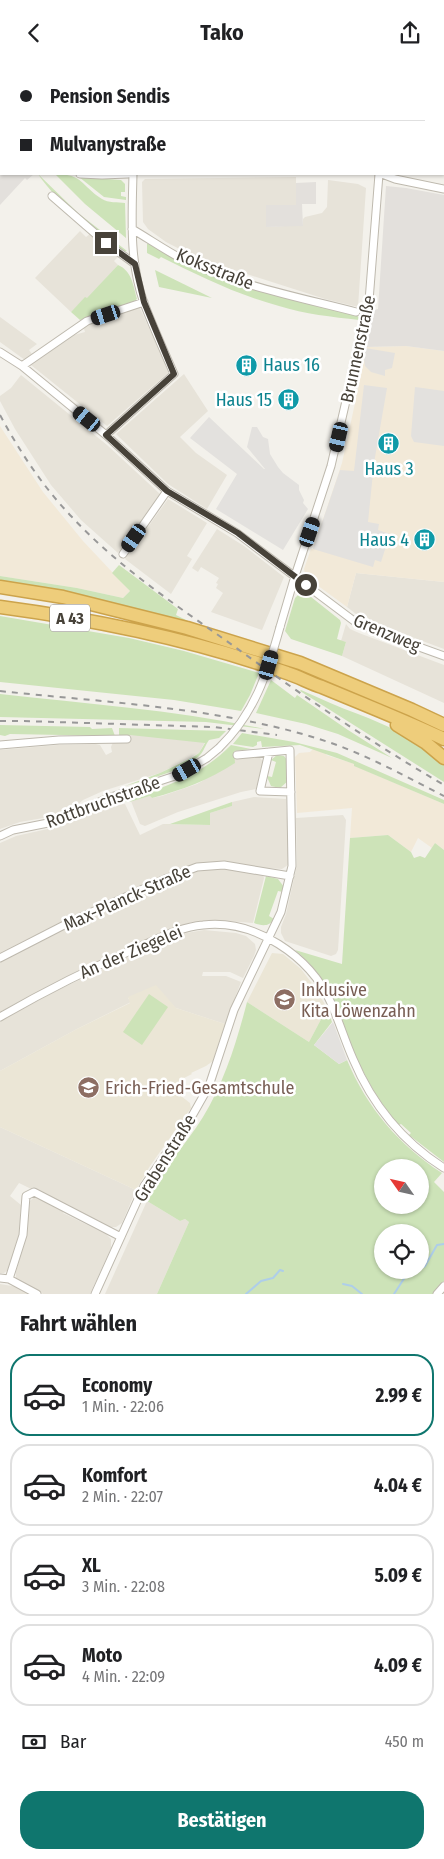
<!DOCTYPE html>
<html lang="de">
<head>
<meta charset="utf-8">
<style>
	body { margin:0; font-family:"Fira Sans Condensed",sans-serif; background:#f2f2f2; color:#202124; height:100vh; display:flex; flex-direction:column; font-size:19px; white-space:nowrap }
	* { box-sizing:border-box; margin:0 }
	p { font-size:16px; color:#757577 }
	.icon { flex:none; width:28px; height:28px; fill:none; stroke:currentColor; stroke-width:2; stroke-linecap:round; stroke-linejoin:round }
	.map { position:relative; height:1229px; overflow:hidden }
	.drawer { display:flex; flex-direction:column; background:#fff; flex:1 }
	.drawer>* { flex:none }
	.guide { position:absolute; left:0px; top:0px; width:445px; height:110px; box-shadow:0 1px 4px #0004; display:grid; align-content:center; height:110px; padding:0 20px; background:#fff }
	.needle { width:32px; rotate:304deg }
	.controls { position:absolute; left:374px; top:1094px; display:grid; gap:10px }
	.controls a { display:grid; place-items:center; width:55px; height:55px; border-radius:50%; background:#fff; box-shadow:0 1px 4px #0004; font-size:25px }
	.end { position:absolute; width:22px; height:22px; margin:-11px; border:6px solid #474239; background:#fff; box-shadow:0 0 0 2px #fff }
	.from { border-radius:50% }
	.car { position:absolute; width:15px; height:30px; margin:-15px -8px; border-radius:6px; box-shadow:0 0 4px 1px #0007; background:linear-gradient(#222 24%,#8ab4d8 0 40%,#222 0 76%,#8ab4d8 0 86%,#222 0) }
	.guide b { display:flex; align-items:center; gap:18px; height:48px; font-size:19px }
	.guide b+b { border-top:1px solid #e0e0e0 }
	.guide i { width:12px; height:12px; background:#202124 }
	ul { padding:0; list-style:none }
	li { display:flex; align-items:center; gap:15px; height:82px; margin:0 10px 8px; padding:0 10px; border:2px solid #e0e0e0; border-radius:20px }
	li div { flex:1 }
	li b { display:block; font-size:19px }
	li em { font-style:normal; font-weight:700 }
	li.selected { border-color:#0f766e }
	li>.icon { width:45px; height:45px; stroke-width:1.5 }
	h2 { padding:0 20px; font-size:22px; line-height:60px }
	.pay { display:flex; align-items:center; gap:12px; height:55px; padding:0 20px; font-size:19px }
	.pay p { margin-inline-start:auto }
	.primary-button { display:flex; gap:10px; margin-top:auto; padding:10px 20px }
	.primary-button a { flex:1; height:58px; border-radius:20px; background:#0f766e; color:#fff; font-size:20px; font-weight:700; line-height:58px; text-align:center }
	header { display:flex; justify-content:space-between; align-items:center; height:65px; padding:0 20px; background:#fff; font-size:22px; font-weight:700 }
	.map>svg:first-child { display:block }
</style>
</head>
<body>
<header><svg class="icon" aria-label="back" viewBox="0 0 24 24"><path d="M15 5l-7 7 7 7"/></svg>Tako<svg class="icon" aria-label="share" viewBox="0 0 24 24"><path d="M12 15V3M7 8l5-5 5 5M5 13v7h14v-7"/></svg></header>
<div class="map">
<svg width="444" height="1229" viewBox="0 0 444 1229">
	<rect width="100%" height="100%" fill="#f3f1eb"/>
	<path fill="#e7e3d9" d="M296,112V140L266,141V162L303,160V154L305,152L322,148L327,142L328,115L358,119L366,123L358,242L325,234L197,193L166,177L148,164L143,157L142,117L145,114Z
		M80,166L86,172L90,169L118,192L114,196L118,200L87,234L85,233L71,247L35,213Z
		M139,241L168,305V308L107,361L31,300L74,270L85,267L83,260Z
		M0,252L37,279L29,285L32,289L25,295L0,277Z
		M184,309L208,346L180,372L196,388L227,410L207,444L168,419L116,369Z
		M21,310L107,380L160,429L118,488L81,455L51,420L15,364L0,336V331L11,323Z
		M168,434L207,458L187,491L192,494L171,529L125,494Z
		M217,464L244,481L284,512L262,565L211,547L223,528L216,523L218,519L216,518L219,513L201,502L198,507L192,503Z
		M356,508L444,517V584L361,553L347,542Z
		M346,559L350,564L359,568L444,600V638L342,591L346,577L341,576Z
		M130,669L205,677L199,688L160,708L103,726L83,735L75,742L49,752L20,757L0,764V685L57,680L96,679L100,680L106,690L112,687L111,682L113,677L129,676Z
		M259,692L263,696L256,724L241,727L178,747L145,761L140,759L131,736L150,731L152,733L162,731L197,719L234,698V694Z
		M254,732L286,734L289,794L288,800L282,804L264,803L263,810L264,813L253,858L214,855L192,857L177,862L79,905L0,947V778L16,771L61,761L113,738L114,740L125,739L140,770L163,759L210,760V748L232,741V737Z
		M343,750L346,755L338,885L336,889L331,891L285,876L281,868V862L286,849L297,800L296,753Z
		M204,865L236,868L246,871L255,879L256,885L254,891L243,913L230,907H203L202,911H226L241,917L225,959L176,943L128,933L131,937L75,965L0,1006V956L54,927L142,885L180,869Z
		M0,1062L136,1125L122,1158L116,1162H109L19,1118L10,1131L21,1140L19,1169L8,1205L4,1208H0Z
		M35,1131L64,1144L63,1148L106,1169L111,1174V1183L90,1229H43L16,1213V1207L26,1171L30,1136Z
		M147,1136L180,1156L185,1154L189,1157L157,1229H105Z
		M0,1219L18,1222L31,1229H0Z"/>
	<path fill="#f2e9d8" d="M406,281L444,286V517L356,508L347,542L306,512L304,504L311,484H313L342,398L362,306L365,282Z
		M0,361L43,427L83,476L130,526L123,533L77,523L0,511Z
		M313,684L327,688L326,690L355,699V701L444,739V785L435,778L432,783L418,773L411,787L388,770L350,773L352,743L297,748L295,692L299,688L310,687Z"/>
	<path fill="#e3e0dc" d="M0,65L1,109H34L27,115L25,113L0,140Z
		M316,117V139H302L303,161L266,162V140H296V118Z
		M386,121L406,123L444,130V286L406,281L365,282L374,245L378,244Z"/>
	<path fill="#ebe6d6" d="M272,888L283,889L301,904L314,921L327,943L309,977L247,937Z
		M156,920L176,943L225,959L213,996L206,1001L191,1008L192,1009L184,1013L178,1022L177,1028L190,1038L191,1043L150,1101L136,1125L0,1062V1006L75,965L130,938L128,932Z"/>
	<path fill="#cde3b8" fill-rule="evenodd" d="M38,109L78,148L127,186L122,187C93,163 59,140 38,109Z
		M55,109C84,109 81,121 102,134C108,138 118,137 125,138L126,173L85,139Z
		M79,112L121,115L125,119V127H121V131L126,132V135L104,132Z
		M150,178L251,222L357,251L359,252V255C332,252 305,249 279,241C238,230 199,211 161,192L159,194L147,188V179Z
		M118,200C132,206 133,220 137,234L130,239L80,255L71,247L85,232L87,233Z
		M155,205L212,233L159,222Z
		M119,500L178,544L176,550L194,559L119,541L0,520V511L77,523L123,533L130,526L112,508Z
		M300,528H306L340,555L341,558L337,574L346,577L342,591L291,574L285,566L295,533Z
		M0,551L129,573L184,586L259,608L250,630L241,646L174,635L0,617Z
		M271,615L295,633L297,630L348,665L392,693L338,669L306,659L256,648Z
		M301,625C320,633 338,642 358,649C389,661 421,675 444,700V717L300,626Z
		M0,629C88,639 178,645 264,664L206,657L0,652Z
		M0,660L90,662L92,664L112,663L115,671L10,669L5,671L0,670Z
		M119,663L226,666L219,673L209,675C206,679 204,685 201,689C189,704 143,716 125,721L160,708L193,692L199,688L205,678L130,670L129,671H119Z
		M242,668L294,677L337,688L444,735V739L354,701V699L300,680L262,682L261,676L257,677V680L253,682L233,679Z
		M231,680L251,684L234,686L235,698C209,715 182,725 152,733L150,731L129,737H117C159,724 199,713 231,680Z
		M277,690L284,691L288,696V716L280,723L271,721L267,712V711L272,712L276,697L271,695Z
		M232,737V741L210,748V760L163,759H170Z
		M388,770L411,787L414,793L420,791L425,793L435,778L444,785V1097L409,1070L411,1068L401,1059L399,1060C382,1041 369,1019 358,996C339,952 334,917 295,885L342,899L350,773Z
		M266,811L278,814L284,822L283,827L278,826L269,851L274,854C269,862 262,861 254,858Z
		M149,929L168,942L142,980L123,967Z
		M247,937L309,977L327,943L332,957L314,980L339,999L347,995C367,1043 399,1080 442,1108L434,1117L444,1127V1216L434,1229H157L189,1157L185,1154L180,1156L147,1136C161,1105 185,1081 203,1052C224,1018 237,976 247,937ZM382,1102H420V1140H382ZM382,1168H420V1205H382Z"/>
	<path fill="#e3e1de" d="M365,283L395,288L392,303L385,305V311L371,307L365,301L364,294Z
		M364,320L387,323L374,398L368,457L379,459L378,465L390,469L381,497L375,495L373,502L313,484L340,405L354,406Z
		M415,322L444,326V381L414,377L411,371Z
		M209,352L264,404H265L247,382L252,362H257L263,372L268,374L270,389L278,402L283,408L299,420V425L304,435L303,438L308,444L283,485L216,444L237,409L190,373Z
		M333,957L347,995L339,999L314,980Z"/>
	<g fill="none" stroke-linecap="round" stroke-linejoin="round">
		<path stroke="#aecee9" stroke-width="2" d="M343,1219L352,1221L362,1229
			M246,1229L261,1216L273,1213L280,1205L283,1206
			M394,1229L405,1212L425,1201L437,1180L444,1179"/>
		<defs>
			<path id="street" d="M99,0V1
				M288,0L289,1
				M25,1V0
				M178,1V0
				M407,1V0
				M0,2L1,6
				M80,109L102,110L128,109
				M382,109L395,114L444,124
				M52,131L106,178L135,199
				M132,164C149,174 165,185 182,194C236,220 298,232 356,247
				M0,287L22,301L106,370L167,426L237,468L354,556L383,569L444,591
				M22,301L87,256L144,237
				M106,370L174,309C164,286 153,262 144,238C129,197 132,152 133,109
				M123,489L167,426
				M280,562L295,511L331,401L369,236L379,109
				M0,680L59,675L127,674
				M269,687L260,726L291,727
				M0,771L13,765L53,757L111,732L178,710L207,693L219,683
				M0,893L72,856L165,814L197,802L224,800L290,811
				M0,952C45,926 91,903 139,882C160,873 180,862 203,860C255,854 310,891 331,938C339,956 345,976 353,994C372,1039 403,1077 444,1103
				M0,1213L9,1214L23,1170L26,1131L34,1127L121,1172
				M9,1214L37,1229
				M95,1229L144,1121L192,1051L209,1021L234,945L281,847L292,801L290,685L237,690
				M437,1229L444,1221"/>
			<path id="highway" d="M0,522L63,532L187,563L300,598L412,645L444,660
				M0,542C97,555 195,575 287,608C299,612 310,618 322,622C363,639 404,655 444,674
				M397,660L426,678L444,693"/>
		</defs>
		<use href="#street" stroke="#beb9ae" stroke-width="9"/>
		<use href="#highway" stroke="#cca34b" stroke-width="15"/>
		<use href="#street" stroke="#fff" stroke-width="7"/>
		<use href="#highway" stroke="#eecd7b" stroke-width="12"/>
		<path stroke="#989898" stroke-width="2" stroke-dasharray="6 6" stroke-linecap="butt" d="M0,350C20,387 43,422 72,452C119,503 179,542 235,582C303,631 372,678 444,720
			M0,626C110,638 233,643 337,680C374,694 409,713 444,731
			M0,656H23L213,662L277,670"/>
		<defs>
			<path id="street-bridge" d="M219,683C255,648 267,609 280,562"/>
		</defs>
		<use href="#street-bridge" stroke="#beb9ae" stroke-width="9" stroke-linecap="butt"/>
		<use href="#street-bridge" stroke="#fff" stroke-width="7"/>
	</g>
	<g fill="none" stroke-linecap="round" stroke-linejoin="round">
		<path stroke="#474239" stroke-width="6" d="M106,178L135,199L144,237L174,309L106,370L167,426L238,468L306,520"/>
	</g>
	<defs>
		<symbol id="building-disc" viewBox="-11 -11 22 22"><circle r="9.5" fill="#0f9aa8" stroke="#fff"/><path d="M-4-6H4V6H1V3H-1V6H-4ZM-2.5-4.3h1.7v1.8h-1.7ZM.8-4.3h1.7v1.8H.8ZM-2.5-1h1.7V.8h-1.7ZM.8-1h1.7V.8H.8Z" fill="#fff"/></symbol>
		<symbol id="school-disc" viewBox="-11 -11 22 22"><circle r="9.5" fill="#8d6e63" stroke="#fff"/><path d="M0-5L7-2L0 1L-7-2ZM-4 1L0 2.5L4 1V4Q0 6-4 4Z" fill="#fff"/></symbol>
	</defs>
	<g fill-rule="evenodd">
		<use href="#building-disc" x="234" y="288" width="25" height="25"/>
		<use href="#building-disc" x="276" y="322" width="25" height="25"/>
		<use href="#building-disc" x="376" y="366" width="25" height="25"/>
		<use href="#building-disc" x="412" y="462" width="25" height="25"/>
		<use href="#school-disc" x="272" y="922" width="25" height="25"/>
		<use href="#school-disc" x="76" y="1010" width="25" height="25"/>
	</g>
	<g text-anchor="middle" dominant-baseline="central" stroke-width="5" stroke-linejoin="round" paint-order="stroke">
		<rect fill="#fff" stroke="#7e7b74" stroke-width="1" x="50" y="539.5" width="40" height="27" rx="4"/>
		<g font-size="16" font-weight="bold" fill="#474239">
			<text x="70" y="553">A 43</text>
		</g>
		<g font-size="18" fill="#474239" stroke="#fff">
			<text transform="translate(215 204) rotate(22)">Koksstraße</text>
			<text transform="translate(358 284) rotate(-78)">Brunnenstraße</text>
			<text transform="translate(387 568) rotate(23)">Grenzweg</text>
			<text transform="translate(103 737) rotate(-20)">Rottbruchstraße</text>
			<text transform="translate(127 833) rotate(-24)">Max-Planck-Straße</text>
			<text transform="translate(131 887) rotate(-23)">An der Ziegelei</text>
			<text transform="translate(165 1093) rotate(-58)">Grabenstraße</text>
		</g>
		<g font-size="18" fill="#0d838f" stroke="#fff" text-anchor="end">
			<text x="263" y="300" text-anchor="start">Haus 16</text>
			<text x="272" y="335">Haus 15</text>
			<text x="389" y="404" text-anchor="middle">Haus 3</text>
			<text x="409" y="475">Haus 4</text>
		</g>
		<g font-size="18" fill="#785e54" stroke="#fff" text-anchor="start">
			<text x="301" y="925">Inklusive<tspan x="301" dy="21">Kita Löwenzahn</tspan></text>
			<text x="105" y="1023">Erich-Fried-Gesamtschule</text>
		</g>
	</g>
</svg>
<div class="controls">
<a><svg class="needle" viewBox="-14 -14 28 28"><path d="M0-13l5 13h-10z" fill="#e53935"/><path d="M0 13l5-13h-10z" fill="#757577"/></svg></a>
<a><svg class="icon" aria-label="locate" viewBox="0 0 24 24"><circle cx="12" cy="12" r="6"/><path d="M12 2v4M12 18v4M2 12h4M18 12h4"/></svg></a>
</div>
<i class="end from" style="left:306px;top:520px"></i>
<i class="end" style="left:106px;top:178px"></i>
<i class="car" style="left:106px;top:250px;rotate:252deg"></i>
<i class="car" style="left:87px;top:354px;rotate:309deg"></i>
<i class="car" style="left:339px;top:372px;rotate:193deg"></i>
<i class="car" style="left:310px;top:467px;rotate:19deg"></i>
<i class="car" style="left:134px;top:473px;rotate:215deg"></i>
<i class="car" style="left:269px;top:600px;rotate:16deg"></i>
<i class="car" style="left:187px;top:705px;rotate:240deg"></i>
<div class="guide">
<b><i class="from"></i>Pension Sendis</b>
<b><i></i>Mulvanystraße</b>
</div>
</div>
<section class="drawer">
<h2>Fahrt wählen</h2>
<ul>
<li class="selected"><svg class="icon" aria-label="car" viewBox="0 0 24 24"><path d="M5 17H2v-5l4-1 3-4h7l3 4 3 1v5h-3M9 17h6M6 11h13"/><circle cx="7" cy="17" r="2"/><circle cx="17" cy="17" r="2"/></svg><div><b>Economy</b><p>1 Min. · 22:06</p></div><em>2.99 €</em></li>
<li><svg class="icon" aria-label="car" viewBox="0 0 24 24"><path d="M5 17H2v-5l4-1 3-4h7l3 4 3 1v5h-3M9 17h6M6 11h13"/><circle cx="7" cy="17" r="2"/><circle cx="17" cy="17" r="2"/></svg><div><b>Komfort</b><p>2 Min. · 22:07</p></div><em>4.04 €</em></li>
<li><svg class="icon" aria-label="car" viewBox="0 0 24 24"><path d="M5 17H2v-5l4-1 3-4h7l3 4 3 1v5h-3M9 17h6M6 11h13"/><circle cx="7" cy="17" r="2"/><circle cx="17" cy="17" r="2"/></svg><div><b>XL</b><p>3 Min. · 22:08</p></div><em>5.09 €</em></li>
<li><svg class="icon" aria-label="car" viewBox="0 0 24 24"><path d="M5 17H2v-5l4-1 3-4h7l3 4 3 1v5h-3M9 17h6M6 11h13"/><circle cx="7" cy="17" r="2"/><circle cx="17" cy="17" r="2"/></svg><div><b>Moto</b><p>4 Min. · 22:09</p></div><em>4.09 €</em></li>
</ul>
<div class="pay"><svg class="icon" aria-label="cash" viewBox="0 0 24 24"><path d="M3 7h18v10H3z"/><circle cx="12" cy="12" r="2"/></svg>Bar<p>450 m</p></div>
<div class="primary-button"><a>Bestätigen</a></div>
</section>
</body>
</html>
